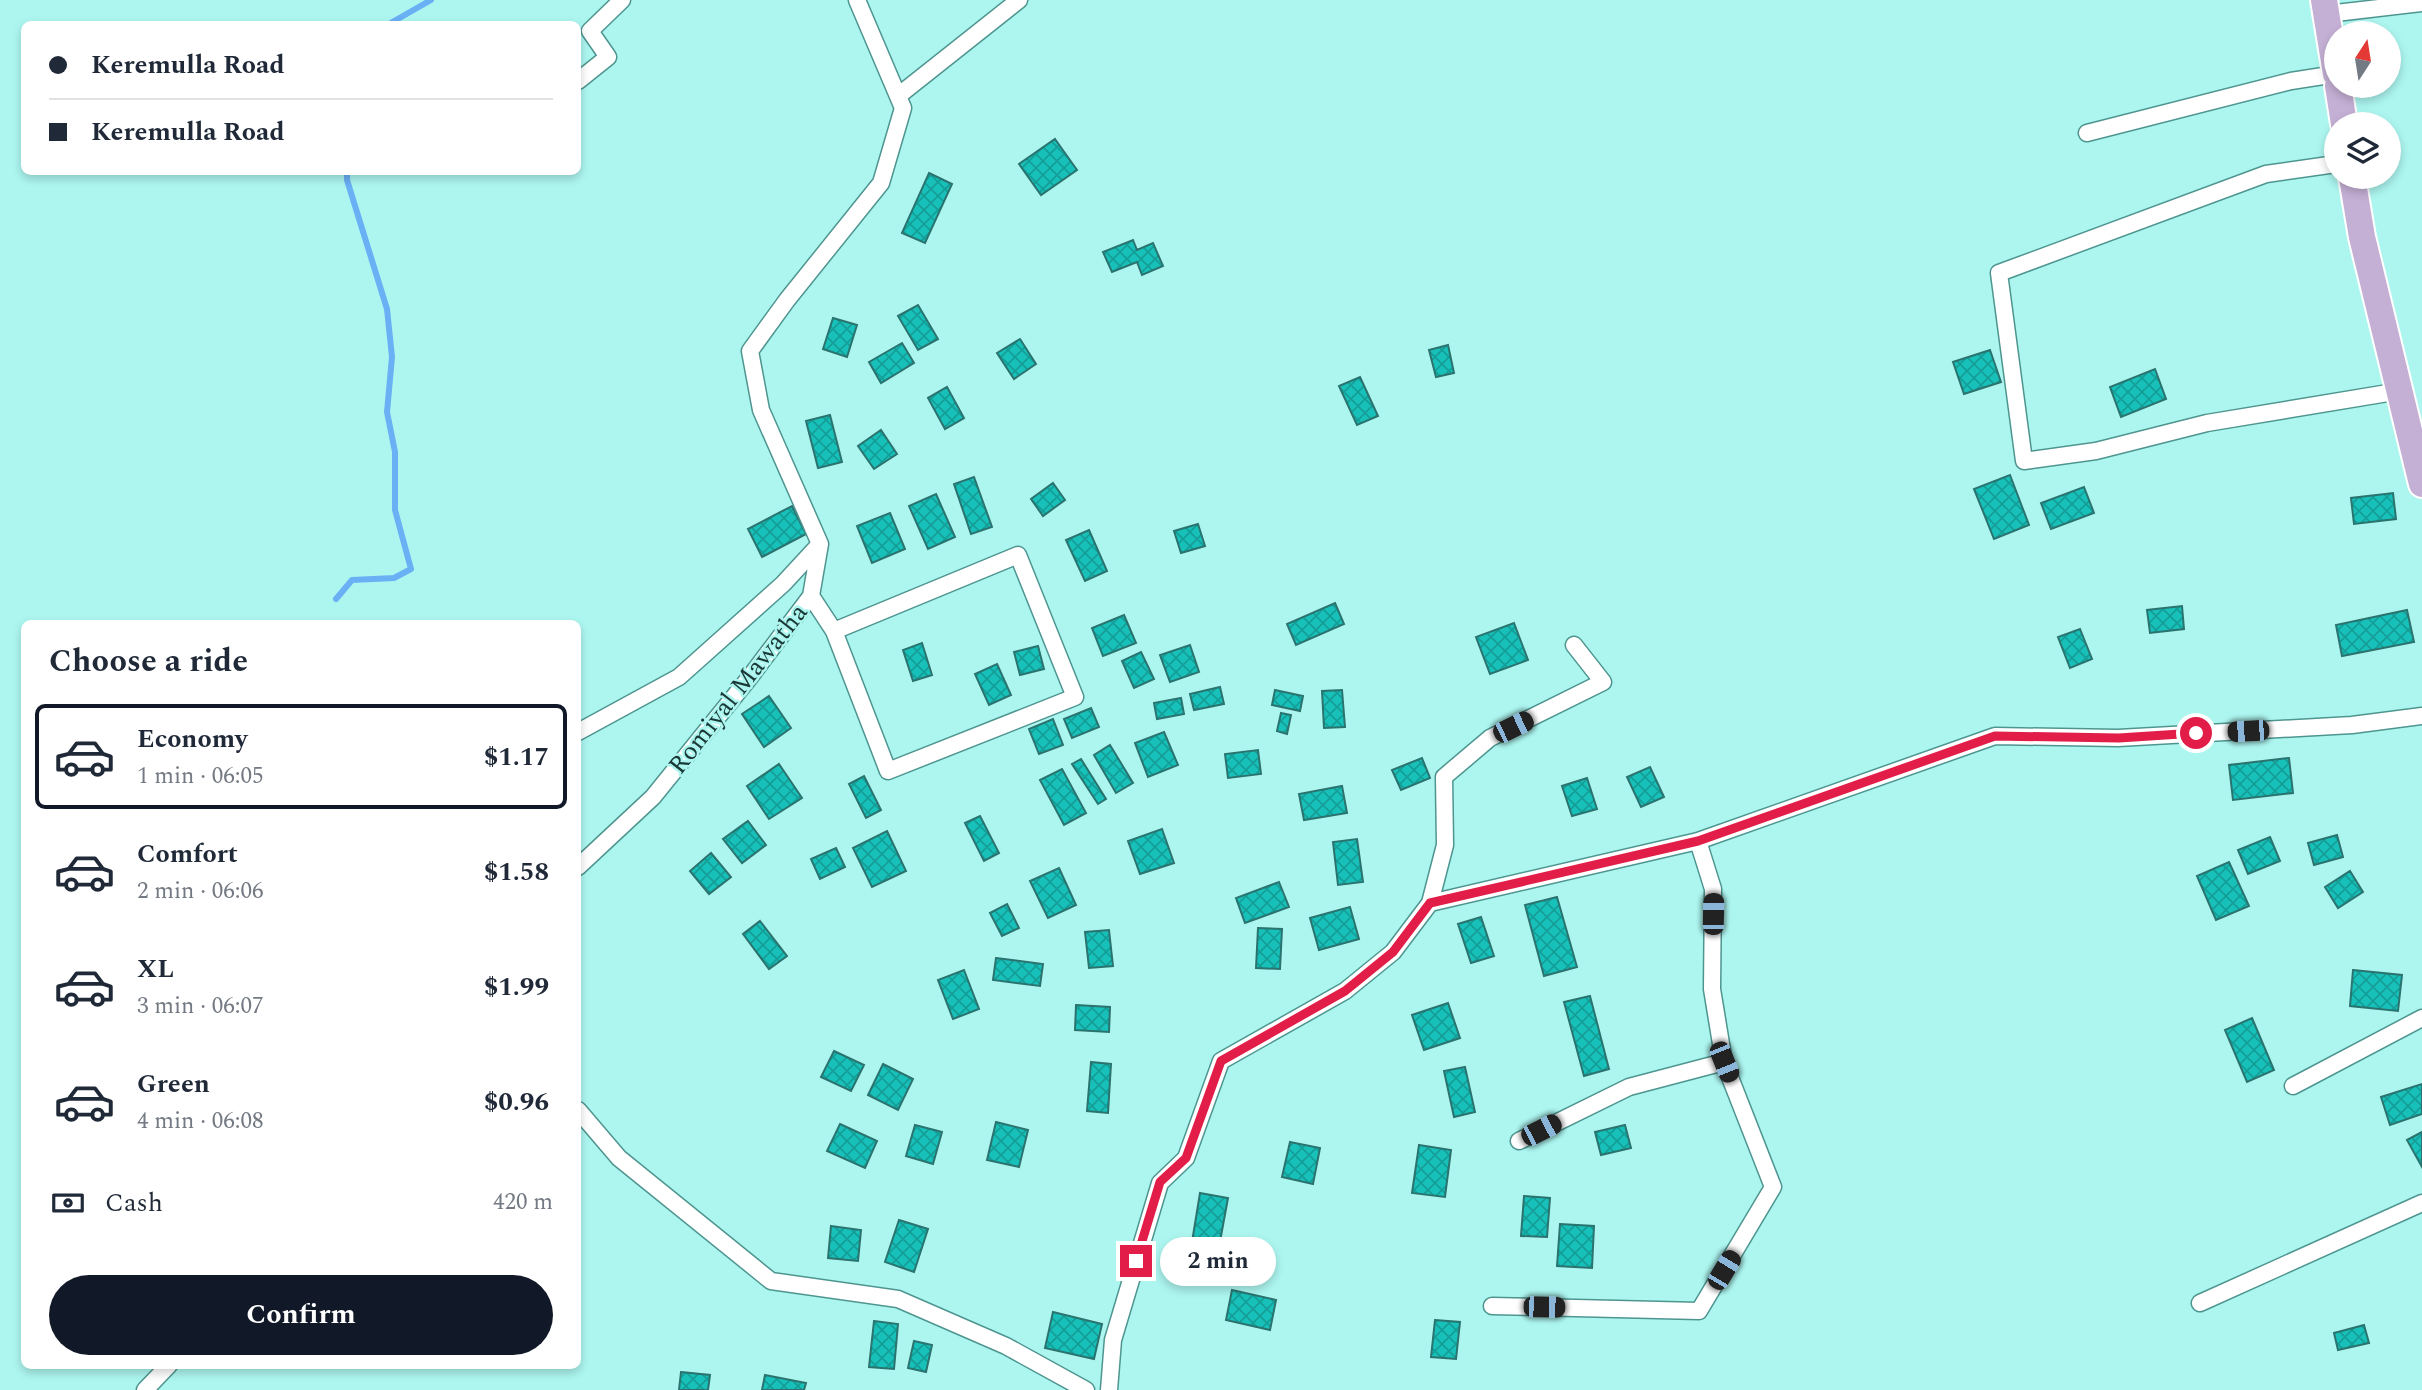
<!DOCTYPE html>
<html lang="en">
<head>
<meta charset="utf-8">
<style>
	body { margin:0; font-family:Spectral,serif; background:#f6f6f7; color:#1f2937; height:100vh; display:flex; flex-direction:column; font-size:26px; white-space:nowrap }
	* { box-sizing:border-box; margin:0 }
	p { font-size:23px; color:#747a83 }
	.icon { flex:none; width:38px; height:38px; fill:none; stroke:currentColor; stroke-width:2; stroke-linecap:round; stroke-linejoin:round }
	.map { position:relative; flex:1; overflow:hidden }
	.sheet { position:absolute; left:21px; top:620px; width:560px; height:749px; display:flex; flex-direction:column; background:#fff; border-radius:10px; box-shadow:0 4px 10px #0003 }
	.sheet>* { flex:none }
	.banner { position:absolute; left:21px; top:21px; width:560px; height:154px; border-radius:10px; box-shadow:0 4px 10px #0003; display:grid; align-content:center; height:154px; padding:0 28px; background:#fff }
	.needle { width:46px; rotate:12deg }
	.controls { position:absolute; left:2324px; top:21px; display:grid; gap:14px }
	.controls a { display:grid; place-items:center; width:77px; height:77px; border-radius:50%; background:#fff; box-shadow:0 4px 10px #0003; font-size:35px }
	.end { position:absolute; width:32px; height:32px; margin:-16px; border:9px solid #e11d48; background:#fff; box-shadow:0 0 0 4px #fff }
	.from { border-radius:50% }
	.bubble { position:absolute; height:49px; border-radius:24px; background:#fff; box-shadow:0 4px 10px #0003; font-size:23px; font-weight:700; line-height:49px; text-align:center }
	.car { position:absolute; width:21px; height:42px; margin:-21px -10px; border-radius:9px; box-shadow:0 0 5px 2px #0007; background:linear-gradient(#222 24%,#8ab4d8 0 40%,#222 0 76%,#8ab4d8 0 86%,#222 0) }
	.banner b { display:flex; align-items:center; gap:24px; height:66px; font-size:26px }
	.banner b+b { border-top:2px solid #e0e1e3 }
	.banner i { width:18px; height:18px; background:#1f2937 }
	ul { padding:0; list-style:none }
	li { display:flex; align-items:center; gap:21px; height:105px; margin:0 14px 10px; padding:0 14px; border:4px solid transparent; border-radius:10px }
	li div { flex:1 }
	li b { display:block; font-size:26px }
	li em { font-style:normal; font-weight:700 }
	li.on { border-color:#111827 }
	li>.icon { width:63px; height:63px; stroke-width:1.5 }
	h2 { padding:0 28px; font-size:32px; line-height:84px }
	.pay { display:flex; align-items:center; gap:18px; height:77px; padding:0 28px; font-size:26px }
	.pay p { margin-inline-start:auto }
	.action { display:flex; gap:14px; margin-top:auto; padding:14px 28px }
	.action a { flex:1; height:80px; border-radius:42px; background:#111827; color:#fff; font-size:28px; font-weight:700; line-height:80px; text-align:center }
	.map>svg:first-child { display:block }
</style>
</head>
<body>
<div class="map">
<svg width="2422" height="1390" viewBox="0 0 2422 1390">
	<defs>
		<pattern id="building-cross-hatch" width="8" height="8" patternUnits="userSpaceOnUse" patternTransform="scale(1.75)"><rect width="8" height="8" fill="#17c1b9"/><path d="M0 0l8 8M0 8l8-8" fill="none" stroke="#149e97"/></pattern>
	</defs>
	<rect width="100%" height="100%" fill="#adf6f0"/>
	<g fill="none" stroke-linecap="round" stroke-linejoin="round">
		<path stroke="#6ab0f5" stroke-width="6" d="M389,24L431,0
			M336,599L352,580L394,578L411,569L395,510V452L387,412L392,357L387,309L347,180V172"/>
	</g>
	<path fill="url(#building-cross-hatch)" stroke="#2a736f" stroke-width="2" d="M1055,139L1077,170L1041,195L1019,164Z
		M929,173L952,184L925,243L902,233Z
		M1133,240L1137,250L1153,243L1163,266L1142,275L1137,262L1112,272L1103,252Z
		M918,305L938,339L918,350L898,316Z
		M833,318L857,325L847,357L823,349Z
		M1020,339L1036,364L1014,379L997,353Z
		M902,343L914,363L881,383L869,362Z
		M1448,345L1454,373L1436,377L1429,350Z
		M1990,350L2001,382L1964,394L1953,362Z
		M2155,369L2166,399L2121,417L2110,387Z
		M1360,377L1378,416L1357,425L1339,386Z
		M947,387L964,418L945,429L928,398Z
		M830,415L842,462L818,468L806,421Z
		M881,430L897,454L874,469L858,446Z
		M2010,475L2029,525L1994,539L1974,489Z
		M974,477L992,527L971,534L954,484Z
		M1053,483L1065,500L1043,516L1031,499Z
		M2084,487L2094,513L2051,529L2041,503Z
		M2393,493L2396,519L2354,524L2351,498Z
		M936,494L955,537L928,549L909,506Z
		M792,506L806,534L762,557L748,529Z
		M890,513L905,549L872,563L857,526Z
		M1198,524L1205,546L1181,553L1174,531Z
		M1089,530L1107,571L1085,581L1066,540Z
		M1335,603L1344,624L1296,645L1287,624Z
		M2182,606L2184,629L2150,633L2147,610Z
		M2407,610L2414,642L2342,656L2336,625Z
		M1124,615L1136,643L1103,656L1092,628Z
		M1514,623L1528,660L1490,674L1476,637Z
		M2080,629L2092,659L2070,668L2058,637Z
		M922,643L932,675L913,681L903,650Z
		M1190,645L1199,672L1170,682L1160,655Z
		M1038,646L1044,669L1020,675L1014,652Z
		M1141,652L1154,679L1134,688L1122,661Z
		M997,664L1011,695L989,705L975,674Z
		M1220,687L1224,704L1194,710L1190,694Z
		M1275,690L1303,696L1300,711L1272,705Z
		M1342,690L1345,727L1324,728L1322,691Z
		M769,696L791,728L764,747L742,714Z
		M1181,698L1184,714L1157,719L1154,703Z
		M1091,708L1099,727L1072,738L1064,719Z
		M1281,713L1291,715L1287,734L1277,731Z
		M1053,719L1063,745L1039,754L1029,729Z
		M1164,732L1178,765L1148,777L1135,743Z
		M1110,745L1133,783L1116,793L1094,755Z
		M1258,750L1261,774L1228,778L1225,754Z
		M1422,758L1430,778L1401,790L1392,770Z
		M2289,758L2293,793L2233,800L2229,765Z
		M1081,759L1106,799L1098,804L1072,764Z
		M779,764L802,798L769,819L747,786Z
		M1650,767L1664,797L1641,807L1627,777Z
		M1062,769L1086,813L1064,825L1040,780Z
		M864,776L881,810L866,818L849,784Z
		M1587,778L1597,809L1572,816L1562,786Z
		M1342,786L1347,813L1304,820L1299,794Z
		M980,816L999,853L984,861L965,823Z
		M748,821L766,845L742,863L723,839Z
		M1162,829L1174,863L1140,874L1128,841Z
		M887,831L906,871L872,887L853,848Z
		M2337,835L2343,857L2314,865L2308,843Z
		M2270,837L2280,861L2248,874L2238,850Z
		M1357,839L1363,882L1338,885L1333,842Z
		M836,848L845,867L820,879L811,859Z
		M711,853L731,877L709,894L690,871Z
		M2229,862L2249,906L2216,920L2197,876Z
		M1059,868L1076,905L1048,918L1030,881Z
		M2350,871L2363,892L2338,908L2325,887Z
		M1279,882L1289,907L1245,923L1236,898Z
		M1557,897L1577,967L1544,976L1525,905Z
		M1007,904L1019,928L1002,936L990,913Z
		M1350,907L1359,939L1319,950L1310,918Z
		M1481,917L1494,956L1471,963L1458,924Z
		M760,921L787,956L769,969L743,934Z
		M1258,928L1282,929L1280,969L1256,968Z
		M1109,930L1113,966L1089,968L1085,932Z
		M996,958L1043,964L1040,986L993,980Z
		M964,970L979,1009L953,1019L938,980Z
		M2353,970L2402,975L2398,1011L2350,1006Z
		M1590,996L1609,1069L1584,1076L1564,1002Z
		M1448,1003L1460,1038L1424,1050L1412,1015Z
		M1076,1005L1110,1007L1109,1032L1075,1030Z
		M2252,1018L2274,1070L2247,1082L2225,1030Z
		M834,1051L864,1065L851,1091L821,1077Z
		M1091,1062L1111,1064L1108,1113L1087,1111Z
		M883,1064L913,1079L898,1110L868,1095Z
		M1465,1067L1475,1112L1454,1117L1444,1071Z
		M2422,1084V1114L2390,1125L2381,1097Z
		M996,1122L1028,1130L1019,1167L987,1160Z
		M840,1124L877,1141L865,1168L827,1151Z
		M915,1125L942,1132L933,1164L906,1156Z
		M1625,1125L1631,1148L1601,1155L1595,1132Z
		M2422,1132V1167L2407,1140Z
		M1290,1142L1320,1148L1313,1184L1282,1177Z
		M1419,1145L1451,1150L1445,1197L1412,1193Z
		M1200,1193L1228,1198L1219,1247L1192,1242Z
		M1524,1196L1550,1198L1547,1237L1521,1236Z
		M899,1220L928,1229L914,1272L885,1262Z
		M1560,1224L1594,1226L1592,1268L1557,1266Z
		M831,1226L861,1230L858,1261L828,1258Z
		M1232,1290L1276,1300L1270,1330L1226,1320Z
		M1053,1312L1102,1324L1094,1359L1045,1348Z
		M1435,1320L1460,1322L1456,1359L1431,1357Z
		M874,1321L898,1324L894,1369L869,1367Z
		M2364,1325L2369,1343L2338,1350L2334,1333Z
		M914,1341L932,1345L926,1372L908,1368Z
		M681,1372L710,1375L708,1390H679Z
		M765,1375L806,1383L804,1390H762Z"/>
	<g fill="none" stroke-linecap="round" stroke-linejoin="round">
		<defs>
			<path id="minor" d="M2327,14L2422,3
				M578,81L608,57L590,31L622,0
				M898,96L1019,0
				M2087,133L2291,81L2336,74
				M2336,164L2266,174L1999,273L2024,461L2096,451L2207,423L2400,391
				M811,596L834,631L1018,555L1075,697L888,771L834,631
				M1574,645L1603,682L1490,738L1444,777L1445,845L1430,903L1698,841L1995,736L2118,738L2352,725L2422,716
				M578,732L679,677L783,584L820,544
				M578,867L653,797L750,677L811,596L820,544L761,410L750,351L787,300L881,183L903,108L857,0
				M2293,1086L2422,1018
				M578,1110L619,1158L771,1281L898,1299L1006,1346L1086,1390
				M1519,1141L1629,1087L1724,1062L1712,989L1713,889L1698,841
				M2200,1303L2422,1203
				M1492,1306L1699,1311L1773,1187L1724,1062
				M145,1390L169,1365
				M1109,1390L1113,1340L1160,1183L1186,1158L1221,1061L1345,991L1393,952L1430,903"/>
			<path id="primary" d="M2324,0L2336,74
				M2338,86L2344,124
				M2352,177L2362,237L2422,484"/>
		</defs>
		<use href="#minor" stroke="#4e9590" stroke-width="19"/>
		<use href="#primary" stroke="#fff" stroke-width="30"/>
		<use href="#minor" stroke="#fff" stroke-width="16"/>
		<use href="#primary" stroke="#c5b0d5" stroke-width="26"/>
	</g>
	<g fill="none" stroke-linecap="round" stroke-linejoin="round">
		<path stroke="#e11d48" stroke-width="9" d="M1136,1261L1160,1182L1186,1158L1221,1061L1345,991L1393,952L1430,903L1698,841L1995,736L2119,738L2196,733"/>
	</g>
	<g text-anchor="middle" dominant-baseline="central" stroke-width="5" stroke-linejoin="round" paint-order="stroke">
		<g font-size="26" fill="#1a3836" stroke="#adf6f0">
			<text transform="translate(738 689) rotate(-52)">Romiyal Mawatha</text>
		</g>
	</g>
</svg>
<div class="controls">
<a><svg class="needle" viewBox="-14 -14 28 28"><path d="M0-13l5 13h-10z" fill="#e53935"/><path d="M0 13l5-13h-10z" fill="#747a83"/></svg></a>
<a><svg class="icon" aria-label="layers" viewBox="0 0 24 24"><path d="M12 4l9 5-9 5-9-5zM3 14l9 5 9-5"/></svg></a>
</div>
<i class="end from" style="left:2196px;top:733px"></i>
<i class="end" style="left:1136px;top:1261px"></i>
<div class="bubble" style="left:1160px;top:1237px;width:116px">2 min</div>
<i class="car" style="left:1513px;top:727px;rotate:64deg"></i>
<i class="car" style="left:2248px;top:731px;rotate:267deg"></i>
<i class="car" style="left:1713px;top:914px;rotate:1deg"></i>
<i class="car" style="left:1724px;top:1062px;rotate:158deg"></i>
<i class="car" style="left:1541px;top:1130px;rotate:63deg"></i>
<i class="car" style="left:1724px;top:1270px;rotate:31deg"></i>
<i class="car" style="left:1544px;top:1307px;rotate:91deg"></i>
<div class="banner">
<b><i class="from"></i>Keremulla Road</b>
<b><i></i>Keremulla Road</b>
</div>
<section class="sheet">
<h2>Choose a ride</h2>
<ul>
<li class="on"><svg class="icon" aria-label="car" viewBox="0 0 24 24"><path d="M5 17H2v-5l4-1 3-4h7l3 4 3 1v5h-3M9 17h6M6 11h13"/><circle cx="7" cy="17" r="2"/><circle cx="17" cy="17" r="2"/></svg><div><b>Economy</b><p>1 min · 06:05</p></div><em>$1.17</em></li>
<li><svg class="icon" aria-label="car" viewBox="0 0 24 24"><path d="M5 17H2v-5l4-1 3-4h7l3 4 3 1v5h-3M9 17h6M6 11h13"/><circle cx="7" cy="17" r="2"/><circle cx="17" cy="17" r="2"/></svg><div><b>Comfort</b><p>2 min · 06:06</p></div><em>$1.58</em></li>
<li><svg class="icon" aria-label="car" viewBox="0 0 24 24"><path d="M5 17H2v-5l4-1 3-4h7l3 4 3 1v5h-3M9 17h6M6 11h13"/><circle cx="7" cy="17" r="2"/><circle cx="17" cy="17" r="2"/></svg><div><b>XL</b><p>3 min · 06:07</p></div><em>$1.99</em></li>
<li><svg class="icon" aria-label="car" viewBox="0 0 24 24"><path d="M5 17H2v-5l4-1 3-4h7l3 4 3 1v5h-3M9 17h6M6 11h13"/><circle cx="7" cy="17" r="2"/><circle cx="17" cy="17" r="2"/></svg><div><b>Green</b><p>4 min · 06:08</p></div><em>$0.96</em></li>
</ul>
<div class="pay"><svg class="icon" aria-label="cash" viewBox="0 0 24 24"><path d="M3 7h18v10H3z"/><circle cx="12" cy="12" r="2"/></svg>Cash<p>420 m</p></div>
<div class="action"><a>Confirm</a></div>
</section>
</div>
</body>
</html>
